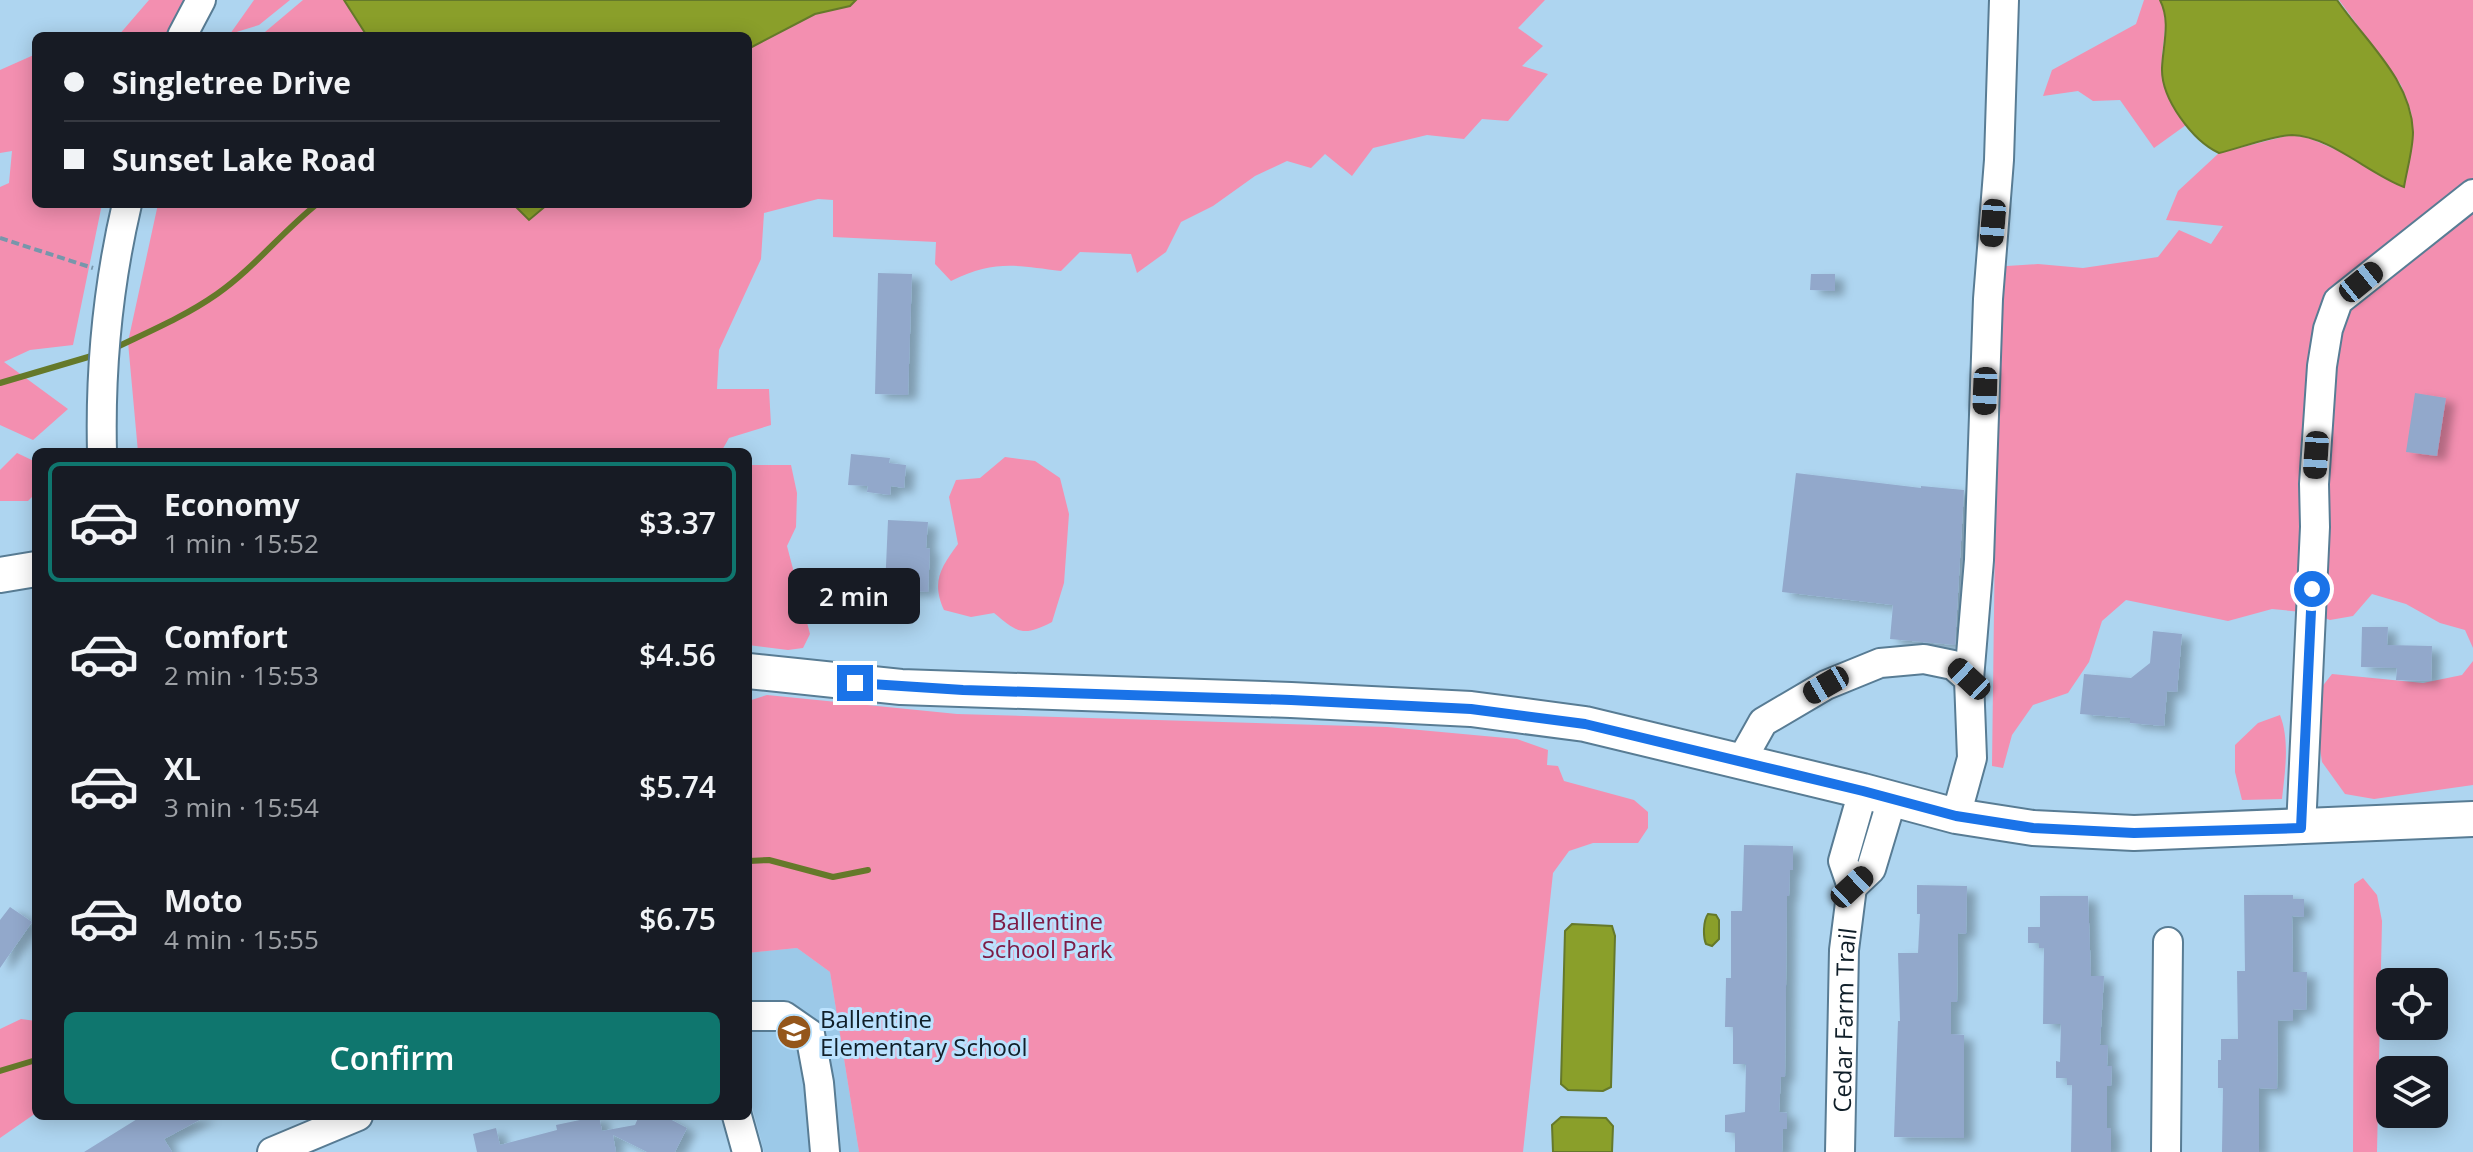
<!DOCTYPE html>
<html lang="en">
<head>
<meta charset="utf-8">
<style>
	body { margin:0; font-family:"Open Sans",sans-serif; background:#20242c; color:#f1f3f6; height:100vh; display:flex; flex-direction:column; font-size:30px; white-space:nowrap }
	* { box-sizing:border-box; margin:0 }
	p { font-size:26px; color:#9ea1a6 }
	.icon { flex:none; width:44px; height:44px; fill:none; stroke:currentColor; stroke-width:2; stroke-linecap:round; stroke-linejoin:round }
	.map { position:relative; flex:1; overflow:hidden }
	.side { position:absolute; left:32px; top:448px; width:720px; height:672px; display:flex; flex-direction:column; background:#171b24; border-radius:12px; box-shadow:0 4px 20px #0003 }
	.side>* { flex:none }
	.top-card { position:absolute; left:32px; top:32px; width:720px; height:176px; border-radius:12px; box-shadow:0 4px 20px #0003; display:grid; align-content:center; height:176px; padding:0 32px; background:#171b24 }
	.buttons { position:absolute; left:2376px; top:968px; display:grid; gap:16px }
	.buttons a { display:grid; place-items:center; width:72px; height:72px; border-radius:12px; background:#171b24; box-shadow:0 4px 20px #0003; font-size:40px }
	.end { position:absolute; width:36px; height:36px; margin:-18px; border:10px solid #1a73e8; background:#fff; box-shadow:0 0 0 4px #fff }
	.from { border-radius:50% }
	.bubble { position:absolute; height:56px; border-radius:12px; background:#171b24; box-shadow:0 4px 20px #0003; font-size:26px; font-weight:600; line-height:56px; text-align:center }
	.car { position:absolute; width:24px; height:48px; margin:-24px -12px; border-radius:10px; box-shadow:0 0 6px 2px #0007; background:linear-gradient(#222 24%,#8ab4d8 0 40%,#222 0 76%,#8ab4d8 0 86%,#222 0) }
	.top-card b { display:flex; align-items:center; gap:28px; height:76px; font-size:30px }
	.top-card b+b { border-top:2px solid #363941 }
	.top-card i { width:20px; height:20px; background:#f1f3f6 }
	ul { padding:14px 0 0; list-style:none }
	li { display:flex; align-items:center; gap:24px; height:120px; margin:0 16px 12px; padding:0 16px; border:4px solid transparent; border-radius:12px }
	li div { flex:1 }
	li b { display:block; font-size:30px }
	li em { font-style:normal; font-weight:600 }
	li.on { border-color:#0f766e }
	li>.icon { width:72px; height:72px; stroke-width:1.5 }
	.button { display:flex; gap:16px; margin-top:auto; padding:16px 32px }
	.button a { flex:1; height:92px; border-radius:12px; background:#0f766e; color:#fff; font-size:32px; font-weight:600; line-height:92px; text-align:center }
	.map>svg:first-child { display:block }
</style>
</head>
<body>
<div class="map">
<svg width="2473" height="1152" viewBox="0 0 2473 1152">
	<defs>
		<filter id="shadow"><feDropShadow dx="9" dy="5" stdDeviation="4" flood-color="#0004"/></filter>
	</defs>
	<rect width="100%" height="100%" fill="#aed5f0"/>
	<path fill="#9cc9e8" d="M797,948L830,972L859,1152H764L748,1091V953Z"/>
	<path fill="#f38fb0" d="M149,0H185L166,36H118Z
		M254,0H290L259,25L230,34Z
		M303,0H344L367,36H252L265,32Z
		M856,0H1545L1518,28L1543,46L1522,66L1548,74L1508,121L1482,119L1464,139L1427,135L1373,148L1352,176L1325,154L1311,168L1287,161L1255,176L1213,206L1181,222L1166,252L1137,273L1131,254L1080,252L1061,271C1015,265 994,260 951,281L935,264L936,242L833,237V200L818,199L764,213L761,259L719,350L717,389H769L771,425L729,438L721,452H138L128,342L158,204H513L529,219L548,204H748V49L815,14L850,6Z
		M2144,0H2160C2171,22 2160,48 2162,71C2164,91 2176,108 2186,125L2154,148L2120,100L2093,101L2078,91L2043,96L2052,70L2136,24Z
		M2339,0H2473V648L2465,630L2440,623L2406,604L2372,594L2353,616L2330,620L2312,613L2272,609L2228,621L2126,600L2102,621L2089,662L2068,693L2033,705L2012,735L2003,768L1992,766L1996,460L1968,459L1976,268L2038,264L2083,268L2158,257L2179,230L2211,244L2223,226L2166,220L2178,191L2219,153L2290,135L2309,138L2339,151L2413,135L2411,112L2401,85Z
		M36,54V204H102L73,345L30,350L4,362L68,409L33,440L0,425V187L9,183L12,151L0,153V70Z
		M17,453L36,462V493L28,501H0V470Z
		M1005,457L1035,461L1060,478L1069,514L1064,583L1052,622C1023,637 1018,633 994,613L971,617L944,610C931,582 941,567 958,544L949,497L956,480L980,478Z
		M748,465H791L797,493L796,527L787,546L810,634L803,648L788,650L748,645Z
		M2473,661V785L2374,799L2345,794L2322,762L2317,728L2321,688L2332,674L2423,683L2462,675Z
		M767,695L957,714L1387,727L1517,739L1548,750L1547,765L1558,766L1564,781L1634,800L1648,812V828L1638,843H1593L1569,851L1553,873L1523,1152H859L830,972L797,948L748,953V701Z
		M2280,715C2290,741 2285,771 2282,799L2242,800L2235,772V745L2258,723Z
		M2363,878L2377,895L2382,921L2377,1152H2353L2354,884Z
		M21,1019L36,1021V1113L0,1138V1029Z"/>
	<path fill="#8a9f2a" stroke="#65792a" stroke-width="2" d="M344,0H856L850,6L815,14L748,49V36H367Z
		M2160,0H2337C2365,41 2411,79 2413,132C2413,149 2407,169 2404,187C2369,174 2330,136 2292,135C2274,135 2237,149 2219,153C2193,141 2161,99 2162,68C2163,44 2171,22 2160,0Z
		M513,204H548L529,220Z
		M1708,914L1716,915L1719,920V939L1712,946L1706,944C1703,937 1703,921 1708,914Z
		M1572,924L1612,926L1615,936L1611,1087L1603,1091L1568,1090L1561,1084L1565,931Z
		M1561,1117L1606,1118L1613,1126L1612,1152H1553L1552,1125Z"/>
	<g fill="none" stroke-linecap="round" stroke-linejoin="round">
		<path stroke="#65792a" stroke-width="6" d="M113,349C148,332 184,317 217,294C254,268 282,232 317,204
			M0,383L95,355
			M749,861L769,860L833,877L868,870
			M0,1071L36,1060"/>
	</g>
	<path fill="#92a8cb" filter="url(#shadow)" d="M878,273L912,274L908,395L875,394Z
		M1811,274H1835V291L1810,290Z
		M2415,393L2446,398L2437,456L2406,452Z
		M851,454L890,458L889,463L906,465L904,488L891,486L890,495L867,492L868,486L848,485Z
		M1796,473L1921,488V486L1964,490L1955,645L1890,639L1893,605L1782,592Z
		M888,520L928,522L926,548L930,549L928,592L885,589Z
		M2362,627H2388L2387,645L2432,646L2431,681L2396,680L2397,668L2361,667Z
		M2153,631L2182,634L2177,692L2167,691L2164,726L2130,723V718L2080,714L2084,674L2131,678L2150,663Z
		M1744,845L1793,846V870H1790L1789,896H1787L1785,1077H1781L1779,1112L1787,1113V1129H1783L1782,1152H1735V1133L1725,1132V1115L1745,1112L1746,1064H1733V1027H1725L1726,978H1731V911H1742Z
		M1917,885L1967,886L1966,934L1958,933L1957,1002H1951V1034L1964,1035V1138L1894,1137L1898,1021H1900L1898,953H1918L1920,914H1917Z
		M2244,895H2293V899H2304V917L2292,916L2293,972H2307L2306,1010L2293,1009V1021L2278,1020L2277,1089L2259,1088V1152H2222L2223,1088H2218V1060H2221V1039H2238L2237,971H2245Z
		M2040,896H2088L2091,976H2104L2100,1045H2108L2107,1066H2112L2111,1086H2107V1128H2111V1152H2071L2072,1085H2067V1078H2056V1061L2060,1062L2061,1024H2043L2044,948H2039V943H2028V927H2040Z
		M10,907L32,922L0,968V920Z
		M142,1116H207L164,1139L172,1152H84Z
		M599,1116L602,1131L635,1125L639,1116H664L687,1128L675,1152H647L613,1135L616,1152H477L473,1134L496,1128L500,1145L557,1130L556,1125Z"/>
	<g fill="none" stroke-linecap="round" stroke-linejoin="round">
		<defs>
			<g id="minor">
				<path d="M182,36L201,0"/>
				<path d="M102,452C100,369 108,285 127,204"/>
				<path d="M1969,679L1979,560L1988,299L1999,160L2004,0"/>
				<path d="M1740,763L1763,722L1826,685L1880,663L1924,659L1953,665L1969,679L1972,758L1956,816"/>
				<path d="M2301,828L2315,527L2314,484L2322,366L2328,329L2338,301L2473,194"/>
				<path d="M1852,887L1871,869L1892,799"/>
				<path d="M748,1016H784L810,1034L819,1083L825,1152"/>
				<path d="M737,1116L747,1152"/>
				<path d="M272,1152L358,1116"/>
				<path id="s1" d="M1840,1152L1844,950L1852,887L1843,861L1863,791"/>
				<path d="M2166,1152L2168,942"/>
			</g>
			<path id="major" d="M0,575L36,569
				M748,671L901,687L1291,700L1471,709L1585,724L1863,791L1956,816L2033,828L2134,833L2473,819"/>
		</defs>
		<use href="#minor" stroke="#587c94" stroke-width="32"/>
		<use href="#major" stroke="#587c94" stroke-width="38"/>
		<path stroke="#7796ab" stroke-width="4" stroke-dasharray="8 4" stroke-linecap="butt" d="M0,238L93,268"/>
		<use href="#minor" stroke="#fff" stroke-width="28"/>
		<use href="#major" stroke="#fff" stroke-width="34"/>
	</g>
	<g fill="none" stroke-linecap="round" stroke-linejoin="round">
		<path stroke="#1a73e8" stroke-width="10" d="M855,683L963,690L1291,700L1471,709L1585,724L1863,791L1956,816L2033,828L2134,833L2301,828L2312,589"/>
	</g>
	<defs>
		<symbol id="school-disc" viewBox="-11 -11 22 22"><circle r="9.5" fill="#94561b" stroke="#bbe2fe"/><path d="M0-5L7-2L0 1L-7-2ZM-4 1L0 2.5L4 1V4Q0 6-4 4Z" fill="#fff"/></symbol>
	</defs>
	<g fill-rule="evenodd">
		<use href="#school-disc" x="774" y="1012" width="40" height="40"/>
	</g>
	<g text-anchor="middle" dominant-baseline="central" stroke-width="6" stroke-linejoin="round" paint-order="stroke">
		<g font-size="24" fill="#7d1c46" stroke="#bbe2fe">
			<text x="1047" y="920">Ballentine<tspan x="1047" dy="28">School Park</tspan></text>
		</g>
		<g font-size="24" fill="#101f29" stroke="#bbe2fe" text-anchor="start">
			<text x="820" y="1018">Ballentine<tspan x="820" dy="28">Elementary School</tspan></text>
		</g>
		<g font-size="24" fill="#101f29" stroke="#bbe2fe">
			<text stroke="none"><textPath href="#s1" startOffset="132">Cedar Farm Trail</textPath></text>
		</g>
	</g>
</svg>
<div class="buttons">
<a><svg class="icon" aria-label="locate" viewBox="0 0 24 24"><circle cx="12" cy="12" r="6"/><path d="M12 2v4M12 18v4M2 12h4M18 12h4"/></svg></a>
<a><svg class="icon" aria-label="layers" viewBox="0 0 24 24"><path d="M12 4l9 5-9 5-9-5zM3 14l9 5 9-5"/></svg></a>
</div>
<i class="end from" style="left:2312px;top:589px"></i>
<i class="end" style="left:855px;top:683px"></i>
<div class="bubble" style="left:788px;top:568px;width:132px">2 min</div>
<i class="car" style="left:1993px;top:223px;rotate:185deg"></i>
<i class="car" style="left:2361px;top:282px;rotate:51deg"></i>
<i class="car" style="left:1985px;top:391px;rotate:182deg"></i>
<i class="car" style="left:2316px;top:455px;rotate:184deg"></i>
<i class="car" style="left:1969px;top:679px;rotate:313deg"></i>
<i class="car" style="left:1826px;top:685px;rotate:240deg"></i>
<i class="car" style="left:1852px;top:887px;rotate:47deg"></i>
<div class="top-card">
<b><i class="from"></i>Singletree Drive</b>
<b><i></i>Sunset Lake Road</b>
</div>
<section class="side">
<ul>
<li class="on"><svg class="icon" aria-label="car" viewBox="0 0 24 24"><path d="M5 17H2v-5l4-1 3-4h7l3 4 3 1v5h-3M9 17h6M6 11h13"/><circle cx="7" cy="17" r="2"/><circle cx="17" cy="17" r="2"/></svg><div><b>Economy</b><p>1 min · 15:52</p></div><em>$3.37</em></li>
<li><svg class="icon" aria-label="car" viewBox="0 0 24 24"><path d="M5 17H2v-5l4-1 3-4h7l3 4 3 1v5h-3M9 17h6M6 11h13"/><circle cx="7" cy="17" r="2"/><circle cx="17" cy="17" r="2"/></svg><div><b>Comfort</b><p>2 min · 15:53</p></div><em>$4.56</em></li>
<li><svg class="icon" aria-label="car" viewBox="0 0 24 24"><path d="M5 17H2v-5l4-1 3-4h7l3 4 3 1v5h-3M9 17h6M6 11h13"/><circle cx="7" cy="17" r="2"/><circle cx="17" cy="17" r="2"/></svg><div><b>XL</b><p>3 min · 15:54</p></div><em>$5.74</em></li>
<li><svg class="icon" aria-label="car" viewBox="0 0 24 24"><path d="M5 17H2v-5l4-1 3-4h7l3 4 3 1v5h-3M9 17h6M6 11h13"/><circle cx="7" cy="17" r="2"/><circle cx="17" cy="17" r="2"/></svg><div><b>Moto</b><p>4 min · 15:55</p></div><em>$6.75</em></li>
</ul>
<div class="button"><a>Confirm</a></div>
</section>
</div>
</body>
</html>
